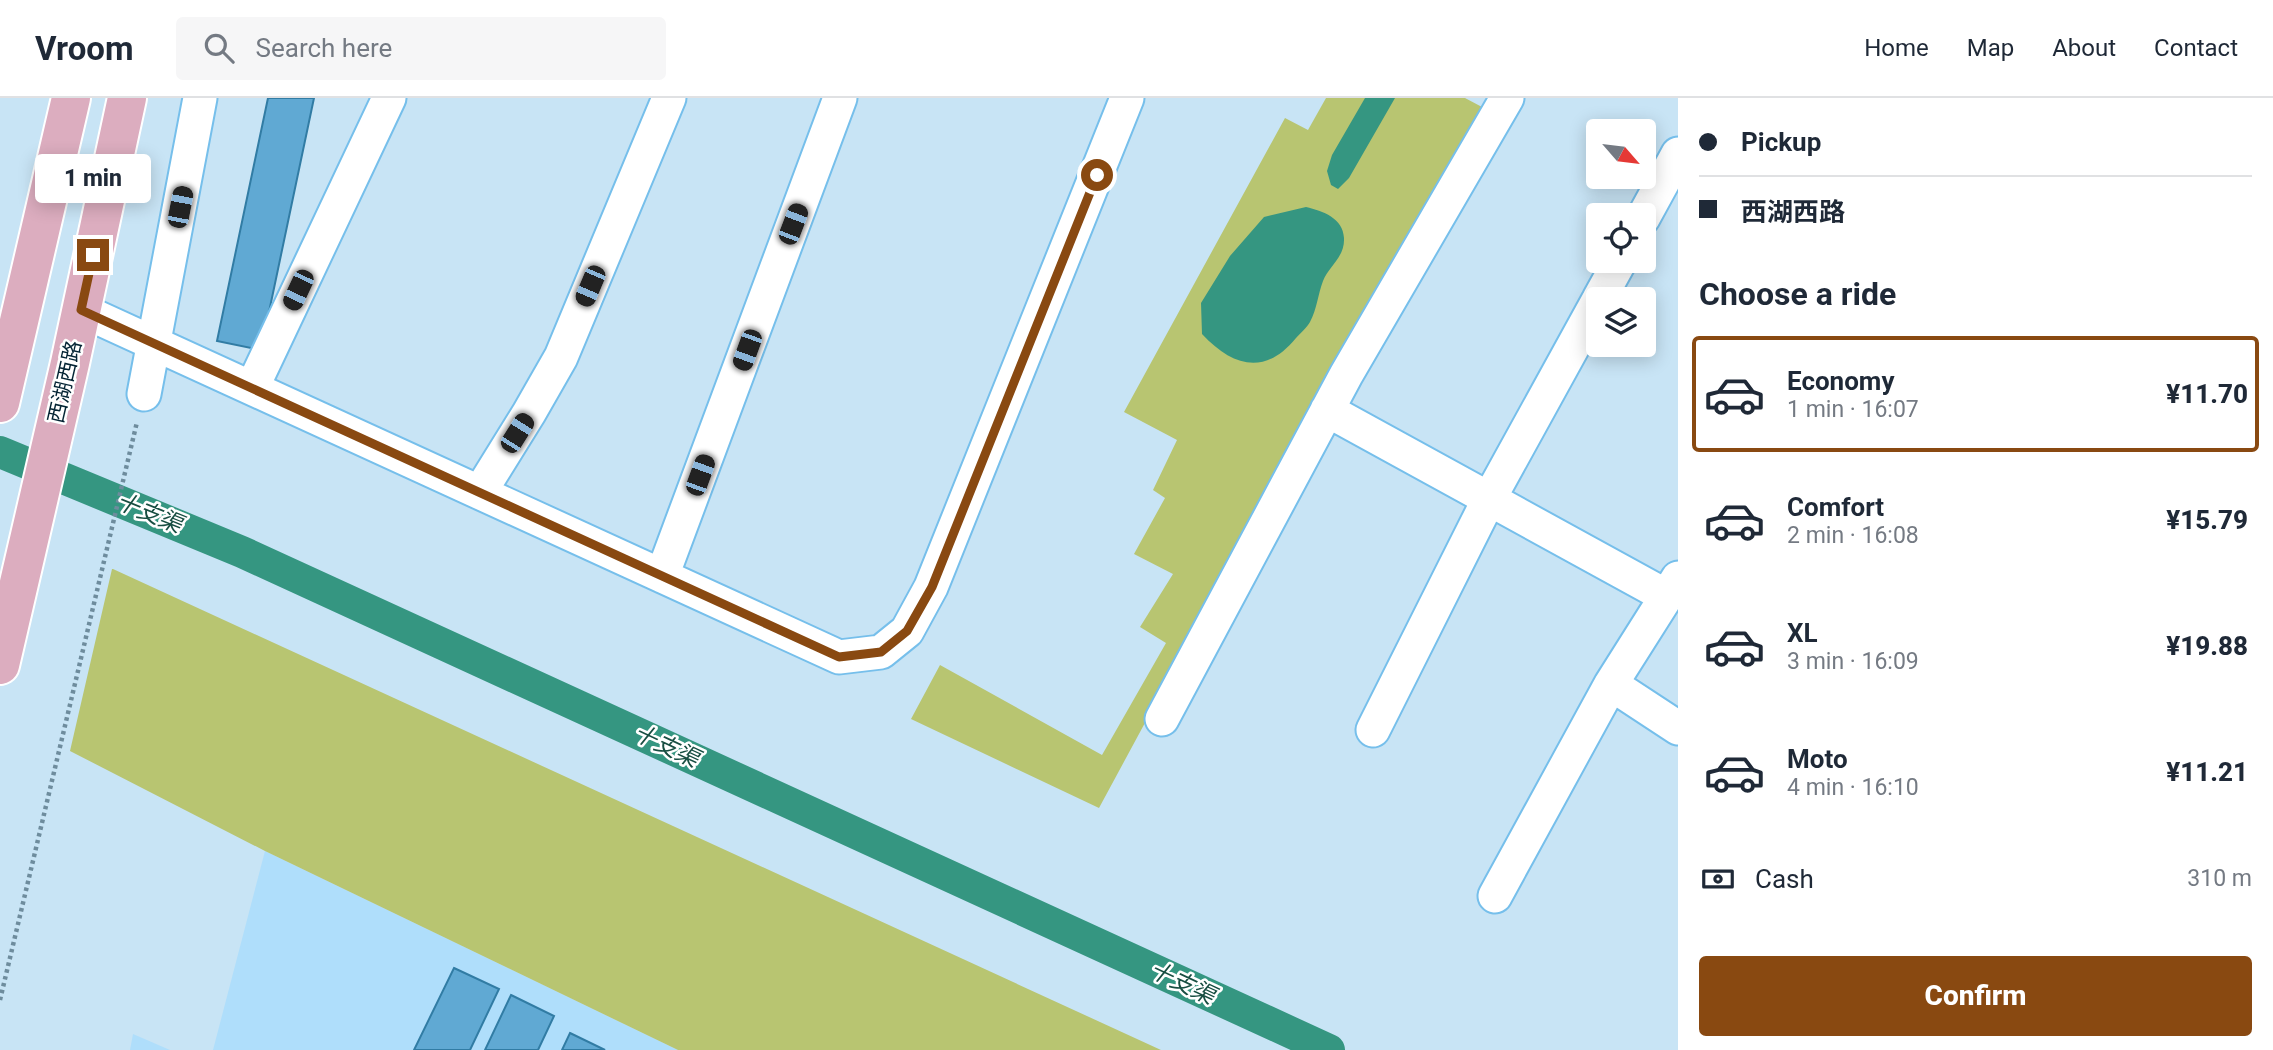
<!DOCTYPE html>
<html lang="en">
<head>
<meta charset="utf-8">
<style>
	body { margin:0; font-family:Roboto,"Noto Sans SC",sans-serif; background:#f6f6f7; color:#1f2937; height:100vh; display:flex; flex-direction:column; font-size:26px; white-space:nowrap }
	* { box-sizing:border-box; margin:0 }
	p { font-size:23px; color:#747a83 }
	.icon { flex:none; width:38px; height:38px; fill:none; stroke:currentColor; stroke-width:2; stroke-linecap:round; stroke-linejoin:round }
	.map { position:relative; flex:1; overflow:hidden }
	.details { display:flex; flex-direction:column; background:#fff; width:595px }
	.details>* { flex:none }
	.banner { display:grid; align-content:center; height:154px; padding:0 21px; background:#fff }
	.needle { width:46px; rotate:118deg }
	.controls { position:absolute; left:1586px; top:21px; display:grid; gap:14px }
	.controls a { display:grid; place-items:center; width:70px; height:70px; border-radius:7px; background:#fff; box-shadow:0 4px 18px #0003; font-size:35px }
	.end { position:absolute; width:32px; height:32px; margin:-16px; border:9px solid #894911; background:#fff; box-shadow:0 0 0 4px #fff }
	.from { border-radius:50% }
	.bubble { position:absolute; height:49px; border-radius:7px; background:#fff; box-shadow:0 4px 18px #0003; font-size:23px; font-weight:800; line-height:49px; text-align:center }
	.car { position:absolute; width:21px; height:42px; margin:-21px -10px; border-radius:9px; box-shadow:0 0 5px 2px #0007; background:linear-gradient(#222 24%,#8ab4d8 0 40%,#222 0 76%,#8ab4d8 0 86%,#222 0) }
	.banner b { display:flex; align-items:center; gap:24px; height:66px; font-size:26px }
	.banner b+b { border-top:2px solid #e0e1e3 }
	.banner i { width:18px; height:18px; background:#1f2937 }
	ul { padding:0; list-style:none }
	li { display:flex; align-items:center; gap:21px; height:116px; margin:0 14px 10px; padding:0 7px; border:4px solid transparent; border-radius:7px }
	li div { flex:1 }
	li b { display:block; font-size:26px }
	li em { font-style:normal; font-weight:800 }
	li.selected { border-color:#894911 }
	li>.icon { width:63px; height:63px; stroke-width:1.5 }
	h2 { padding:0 21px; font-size:32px; line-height:84px }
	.pay { display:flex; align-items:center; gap:18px; height:77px; padding:0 21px; font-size:26px }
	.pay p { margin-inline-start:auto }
	.button { display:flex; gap:14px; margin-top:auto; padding:14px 21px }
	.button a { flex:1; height:80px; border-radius:7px; background:#894911; color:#fff; font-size:28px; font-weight:800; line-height:80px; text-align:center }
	header { display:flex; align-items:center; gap:42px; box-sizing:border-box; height:98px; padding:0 35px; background:#fff; border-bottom:2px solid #e0e1e3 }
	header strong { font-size:33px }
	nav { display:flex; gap:38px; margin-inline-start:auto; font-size:24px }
	.search { width:490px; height:63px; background:#f6f6f7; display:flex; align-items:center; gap:18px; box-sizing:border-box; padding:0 24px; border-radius:7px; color:#747a83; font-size:26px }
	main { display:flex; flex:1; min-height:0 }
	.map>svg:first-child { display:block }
</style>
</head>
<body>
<header>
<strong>Vroom</strong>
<div class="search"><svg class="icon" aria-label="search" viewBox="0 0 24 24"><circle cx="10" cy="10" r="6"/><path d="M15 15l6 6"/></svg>Search here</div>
<nav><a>Home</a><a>Map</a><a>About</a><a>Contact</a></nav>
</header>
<main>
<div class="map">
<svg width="1678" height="952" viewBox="0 0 1678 952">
	<rect width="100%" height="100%" fill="#c8e4f5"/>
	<path fill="#afdefb" d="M265,753L678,952H213Z
		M133,936L170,952H130Z"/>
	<path fill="#b8c571" d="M1326,0H1465L1482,9L1354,238L1099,710L911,621L940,567L1102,657L1166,545L1140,529L1173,476L1134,456L1165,400L1153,392L1177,342L1124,314L1285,20L1308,32Z
		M112,471H113L1161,952H678L265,753L70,653Z"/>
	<path fill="#359681" d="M1365,0H1395L1349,80L1338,91L1331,87L1327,73L1332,57Z
		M1306,109C1323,113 1343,120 1344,140C1345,159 1329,168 1323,183C1318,196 1317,211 1310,224C1307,229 1301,235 1296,240C1265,278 1233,269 1202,236L1201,205L1230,158L1264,119Z"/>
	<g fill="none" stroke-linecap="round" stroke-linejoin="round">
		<path stroke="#359681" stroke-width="32" d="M0,354L242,454L1329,952"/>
	</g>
	<path fill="#60a9d3" stroke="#317ca4" stroke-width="2" d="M268,0H314L261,252L217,243Z
		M454,870L499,891L470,952H414Z
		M511,897L554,918L538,952H485Z
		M570,935L605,952H562Z"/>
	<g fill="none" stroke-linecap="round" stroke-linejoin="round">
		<defs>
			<path id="minor" d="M1643,120L1678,56
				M1599,201L1620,163
				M81,212L839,559L881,554L907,533L931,489L1127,0
				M252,290L389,0
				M144,296L200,0
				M1327,312L1666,498
				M480,394L529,315L561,259L669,0
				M662,478L840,0
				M1611,586L1678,630
				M1162,621L1346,277L1507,0
				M1373,632L1489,401L1598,203
				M1495,798L1611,586L1678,480"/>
			<path id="major" d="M0,305L71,0
				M0,567L70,265L127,0"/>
		</defs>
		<use href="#minor" stroke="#76bfeb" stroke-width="37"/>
		<use href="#major" stroke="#fff" stroke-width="42"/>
		<path stroke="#6e8c9d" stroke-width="4.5" stroke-dasharray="3.5 3.5" stroke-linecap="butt" d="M0,902L137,324"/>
		<use href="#minor" stroke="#fff" stroke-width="33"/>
		<use href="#major" stroke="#dcadbf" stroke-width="38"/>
	</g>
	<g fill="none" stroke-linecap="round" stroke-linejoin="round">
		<path stroke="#894911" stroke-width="9" d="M93,157L81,212L839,559L881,554L907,533L932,489L1097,77"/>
	</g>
	<g text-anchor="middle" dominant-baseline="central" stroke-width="5" stroke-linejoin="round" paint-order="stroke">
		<g font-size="21" fill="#042434" stroke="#fff">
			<text transform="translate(65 284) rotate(-77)">西湖西路</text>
		</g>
		<g font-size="23" font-style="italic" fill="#184e42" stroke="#fff">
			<text transform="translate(149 415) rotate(22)">十支渠</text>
			<text transform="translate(666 648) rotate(25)">十支渠</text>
			<text transform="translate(1182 885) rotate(25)">十支渠</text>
		</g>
	</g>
</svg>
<div class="controls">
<a><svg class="needle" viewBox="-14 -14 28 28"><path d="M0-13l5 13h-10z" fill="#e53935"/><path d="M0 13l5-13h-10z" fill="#747a83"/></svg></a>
<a><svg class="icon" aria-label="locate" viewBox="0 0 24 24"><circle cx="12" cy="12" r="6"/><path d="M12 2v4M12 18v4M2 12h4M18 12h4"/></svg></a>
<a><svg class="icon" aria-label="layers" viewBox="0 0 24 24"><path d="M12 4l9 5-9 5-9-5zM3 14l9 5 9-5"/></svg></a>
</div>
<i class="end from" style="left:1097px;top:77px"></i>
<i class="end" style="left:93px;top:157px"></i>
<div class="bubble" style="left:35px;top:56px;width:116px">1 min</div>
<i class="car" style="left:180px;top:109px;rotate:11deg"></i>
<i class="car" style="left:793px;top:126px;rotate:21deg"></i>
<i class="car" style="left:590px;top:188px;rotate:203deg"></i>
<i class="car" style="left:298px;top:192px;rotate:205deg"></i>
<i class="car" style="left:747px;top:252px;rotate:200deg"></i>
<i class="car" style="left:517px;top:335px;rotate:32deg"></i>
<i class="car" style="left:700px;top:377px;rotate:20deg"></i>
</div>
<section class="details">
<div class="banner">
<b><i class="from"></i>Pickup</b>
<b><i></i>西湖西路</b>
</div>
<h2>Choose a ride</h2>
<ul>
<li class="selected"><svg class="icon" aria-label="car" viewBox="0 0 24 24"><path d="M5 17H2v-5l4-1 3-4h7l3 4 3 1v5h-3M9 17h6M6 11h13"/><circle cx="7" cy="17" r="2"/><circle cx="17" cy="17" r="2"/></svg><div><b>Economy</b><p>1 min · 16:07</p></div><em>¥11.70</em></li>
<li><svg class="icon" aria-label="car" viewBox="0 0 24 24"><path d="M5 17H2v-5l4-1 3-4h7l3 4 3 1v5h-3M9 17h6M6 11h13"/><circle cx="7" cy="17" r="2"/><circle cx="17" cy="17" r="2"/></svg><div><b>Comfort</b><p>2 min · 16:08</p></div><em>¥15.79</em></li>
<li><svg class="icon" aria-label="car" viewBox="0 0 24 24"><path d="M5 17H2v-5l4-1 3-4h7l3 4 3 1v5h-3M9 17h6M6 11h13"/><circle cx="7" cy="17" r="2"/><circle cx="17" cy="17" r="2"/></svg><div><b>XL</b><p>3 min · 16:09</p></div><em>¥19.88</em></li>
<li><svg class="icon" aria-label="car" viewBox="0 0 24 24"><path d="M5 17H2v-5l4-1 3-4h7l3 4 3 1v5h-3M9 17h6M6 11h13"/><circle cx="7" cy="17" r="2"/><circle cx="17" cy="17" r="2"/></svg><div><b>Moto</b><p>4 min · 16:10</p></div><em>¥11.21</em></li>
</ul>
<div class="pay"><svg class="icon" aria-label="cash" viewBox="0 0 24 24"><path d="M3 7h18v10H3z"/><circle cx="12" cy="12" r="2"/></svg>Cash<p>310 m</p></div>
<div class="button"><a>Confirm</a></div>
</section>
</main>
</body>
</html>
